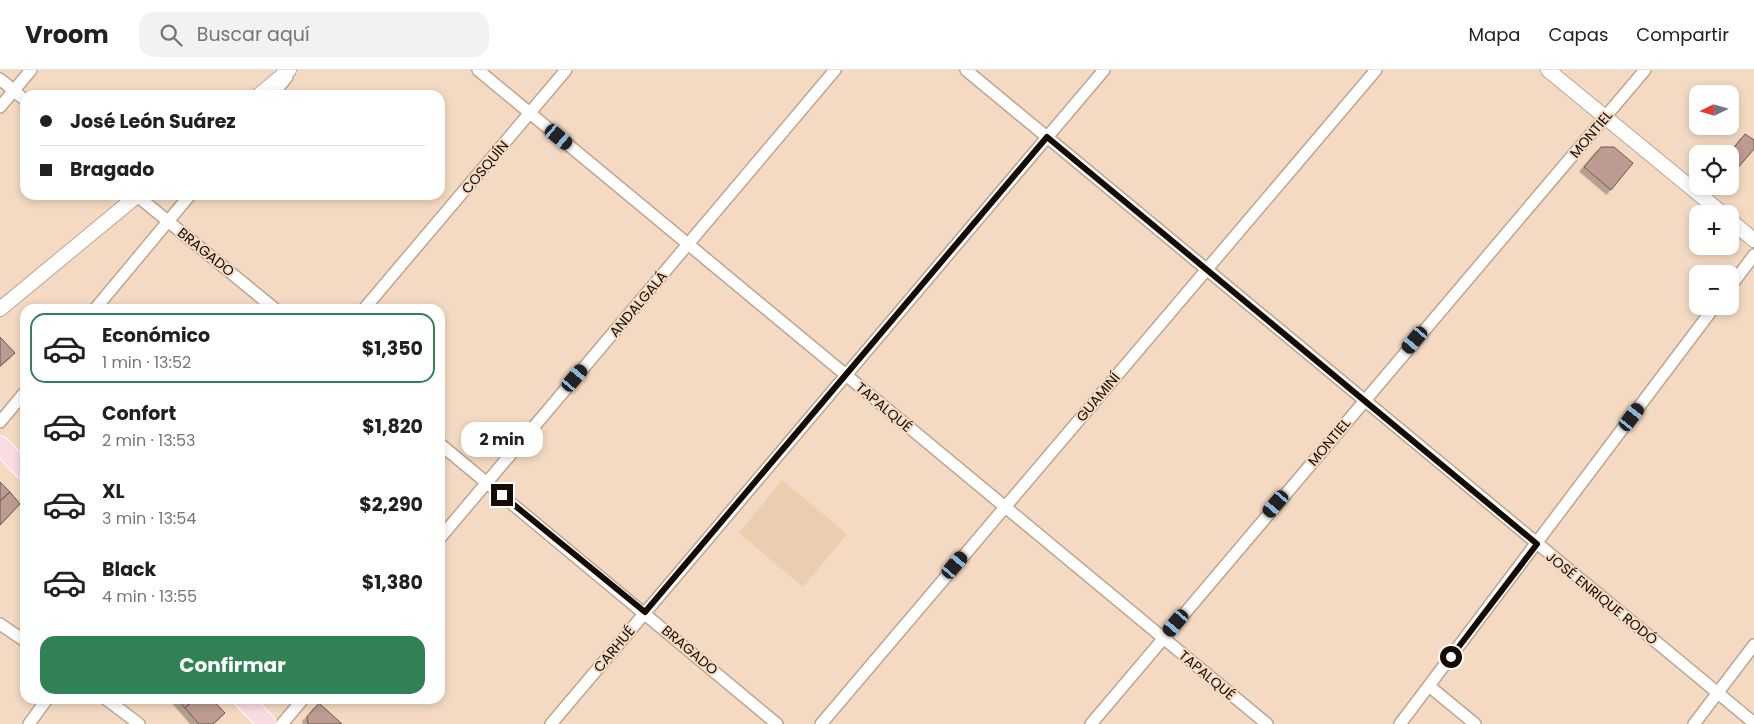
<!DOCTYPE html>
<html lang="es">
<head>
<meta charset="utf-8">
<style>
	body { margin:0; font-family:Poppins,sans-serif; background:#f2f2f2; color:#202124; height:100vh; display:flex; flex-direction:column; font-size:19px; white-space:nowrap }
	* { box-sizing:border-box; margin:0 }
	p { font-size:16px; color:#757577 }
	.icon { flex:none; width:28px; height:28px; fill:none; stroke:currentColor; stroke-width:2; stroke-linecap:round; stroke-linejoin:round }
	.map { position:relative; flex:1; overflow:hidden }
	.details { position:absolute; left:20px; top:234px; width:425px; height:400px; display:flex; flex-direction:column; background:#fff; border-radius:15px; box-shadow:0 2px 8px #0003 }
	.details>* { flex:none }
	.banner { position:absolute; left:20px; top:20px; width:425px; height:110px; border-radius:15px; box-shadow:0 2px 8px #0003; display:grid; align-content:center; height:110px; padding:0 20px; background:#fff }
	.needle { width:32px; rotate:265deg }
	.controls { position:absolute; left:1689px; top:15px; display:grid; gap:10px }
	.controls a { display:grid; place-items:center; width:50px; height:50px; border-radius:10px; background:#fff; box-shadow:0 2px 8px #0003; font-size:25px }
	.end { position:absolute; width:22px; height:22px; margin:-11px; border:6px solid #150c05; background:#fff; box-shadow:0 0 0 2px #fff }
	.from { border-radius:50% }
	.bubble { position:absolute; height:35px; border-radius:15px; background:#fff; box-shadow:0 2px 8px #0003; font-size:16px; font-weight:700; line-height:35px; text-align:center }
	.car { position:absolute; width:15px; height:30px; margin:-15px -8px; border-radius:6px; box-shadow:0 0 4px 1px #0007; background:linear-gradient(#222 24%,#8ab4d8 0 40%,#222 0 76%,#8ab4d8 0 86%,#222 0) }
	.banner b { display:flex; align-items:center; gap:18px; height:48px; font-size:19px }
	.banner b+b { border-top:1px solid #e0e0e0 }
	.banner i { width:12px; height:12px; background:#202124 }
	ul { padding:9px 0 0; list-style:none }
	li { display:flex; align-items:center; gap:15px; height:70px; margin:0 10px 8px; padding:0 10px; border:2px solid transparent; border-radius:15px }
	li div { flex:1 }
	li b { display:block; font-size:19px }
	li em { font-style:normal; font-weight:700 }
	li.current { border-color:#308254 }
	li>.icon { width:45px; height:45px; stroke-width:1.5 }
	.action { display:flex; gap:10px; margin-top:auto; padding:10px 20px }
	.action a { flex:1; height:58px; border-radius:15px; background:#308254; color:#fff; font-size:20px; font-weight:700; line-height:58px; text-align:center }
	header { display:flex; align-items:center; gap:30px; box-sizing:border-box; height:70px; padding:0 25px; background:#fff; border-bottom:1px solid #e0e0e0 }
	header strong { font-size:24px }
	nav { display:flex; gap:28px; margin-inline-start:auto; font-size:18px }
	.search { width:350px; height:45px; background:#f2f2f2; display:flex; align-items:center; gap:12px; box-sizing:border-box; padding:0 18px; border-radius:15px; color:#757577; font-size:19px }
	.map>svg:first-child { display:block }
</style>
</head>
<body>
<header>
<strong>Vroom</strong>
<div class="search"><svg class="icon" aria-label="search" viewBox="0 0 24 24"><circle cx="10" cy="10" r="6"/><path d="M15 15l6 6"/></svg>Buscar aquí</div>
<nav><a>Mapa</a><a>Capas</a><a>Compartir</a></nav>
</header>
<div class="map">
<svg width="1754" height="654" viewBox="0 0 1754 654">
	<defs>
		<filter id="shadow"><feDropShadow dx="-4.5" dy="4.5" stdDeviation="0" flood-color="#0004"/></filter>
	</defs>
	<rect width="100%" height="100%" fill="#f4dac2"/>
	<path fill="#edcdb0" d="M782,410L847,464L803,517L739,463Z"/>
	<path fill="#bd9b92" stroke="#72544c" filter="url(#shadow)" d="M1745,64L1754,70V79L1730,107L1729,84Z
		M1601,77H1614L1633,93L1611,120L1584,97Z
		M0,267L15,283L0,296Z
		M0,412L10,422L0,431Z
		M10,422L20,434L0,455V431Z
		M177,629H195L185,638Z
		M195,629H212L225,643L213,654H199L185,638Z
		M319,633L342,654H308L307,647Z"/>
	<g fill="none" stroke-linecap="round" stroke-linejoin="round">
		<defs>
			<path id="minor" d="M478,0L1267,654
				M966,0L1754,653
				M0,9L25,30
				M272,25L287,7
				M0,37L31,0
				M136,125L275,239
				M1730,217L1754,185
				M95,239L190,125
				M364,239L566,0
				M0,352L25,322
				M440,374L777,654
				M440,468L835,0
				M0,554L25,571
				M1429,616L1475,654
				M106,629L139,654
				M29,654L47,629
				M282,654L303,629
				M551,654L1104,0
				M821,654L1376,0
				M1091,654L1645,0
				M1400,654L1715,236
				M1694,654L1754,575"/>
			<path id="tertiary" d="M1548,0L1723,144
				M259,25L289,0
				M1730,150L1754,170
				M0,239L138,125"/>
			<path id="primary" d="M0,375L25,401
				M243,629L267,654"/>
		</defs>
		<use href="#minor" stroke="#bea58f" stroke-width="14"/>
		<use href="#tertiary" stroke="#bea58f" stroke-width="16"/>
		<use href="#primary" stroke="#fff" stroke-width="20"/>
		<use href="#minor" stroke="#fff" stroke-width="11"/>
		<use href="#tertiary" stroke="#fff" stroke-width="14"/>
		<use href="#primary" stroke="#f9dce1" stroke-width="18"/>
	</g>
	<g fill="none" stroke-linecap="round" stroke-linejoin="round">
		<path stroke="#150c05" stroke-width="6" d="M502,425L645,542L1047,67L1537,474L1451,587"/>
	</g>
	<g text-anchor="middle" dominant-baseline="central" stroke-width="4" stroke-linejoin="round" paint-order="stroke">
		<g font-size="14" fill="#150c05" stroke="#f4dac2">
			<text transform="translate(1591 64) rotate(-50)">MONTIEL</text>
			<text transform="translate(485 97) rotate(-50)">COSQUÍN</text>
			<text transform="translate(206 182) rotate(39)">BRAGADO</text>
			<text transform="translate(638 234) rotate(-50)">ANDALGALÁ</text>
			<text transform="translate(1098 327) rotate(-50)">GUAMINÍ</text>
			<text transform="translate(884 337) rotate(40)">TAPALQUÉ</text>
			<text transform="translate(1329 372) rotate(-50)">MONTIEL</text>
			<text transform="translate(1602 528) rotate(39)">JOSÉ ENRIQUE RODÓ</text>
			<text transform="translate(614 579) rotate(-50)">CARHUÉ</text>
			<text transform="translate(690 580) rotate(40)">BRAGADO</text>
			<text transform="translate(1207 605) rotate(40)">TAPALQUÉ</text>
		</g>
	</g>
</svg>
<div class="controls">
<a><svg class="needle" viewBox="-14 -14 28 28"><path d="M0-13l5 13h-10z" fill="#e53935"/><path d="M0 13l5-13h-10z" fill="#757577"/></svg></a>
<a><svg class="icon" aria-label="locate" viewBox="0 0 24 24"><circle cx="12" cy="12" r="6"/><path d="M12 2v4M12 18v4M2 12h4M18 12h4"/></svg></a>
<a>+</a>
<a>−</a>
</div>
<i class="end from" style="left:1451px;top:587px"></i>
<i class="end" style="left:502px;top:425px"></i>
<div class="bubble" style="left:461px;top:352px;width:82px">2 min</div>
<i class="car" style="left:559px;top:67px;rotate:130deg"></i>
<i class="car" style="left:1415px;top:270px;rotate:220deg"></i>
<i class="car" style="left:575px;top:308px;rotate:40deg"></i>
<i class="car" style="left:1632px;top:347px;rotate:37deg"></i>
<i class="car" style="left:1276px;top:434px;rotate:220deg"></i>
<i class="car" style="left:955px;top:495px;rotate:40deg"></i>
<i class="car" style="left:1176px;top:553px;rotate:220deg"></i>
<div class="banner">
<b><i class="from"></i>José León Suárez</b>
<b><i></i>Bragado</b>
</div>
<section class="details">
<ul>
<li class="current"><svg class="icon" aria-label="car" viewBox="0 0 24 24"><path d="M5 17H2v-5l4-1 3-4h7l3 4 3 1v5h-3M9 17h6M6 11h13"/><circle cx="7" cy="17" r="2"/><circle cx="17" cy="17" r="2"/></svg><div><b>Económico</b><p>1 min · 13:52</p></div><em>$1,350</em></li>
<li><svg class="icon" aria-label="car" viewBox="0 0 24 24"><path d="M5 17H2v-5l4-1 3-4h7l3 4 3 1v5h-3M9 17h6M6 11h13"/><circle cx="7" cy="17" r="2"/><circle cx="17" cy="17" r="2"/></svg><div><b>Confort</b><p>2 min · 13:53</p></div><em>$1,820</em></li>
<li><svg class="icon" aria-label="car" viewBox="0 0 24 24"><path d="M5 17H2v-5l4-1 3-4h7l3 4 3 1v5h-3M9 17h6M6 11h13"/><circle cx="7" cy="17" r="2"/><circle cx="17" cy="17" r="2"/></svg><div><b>XL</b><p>3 min · 13:54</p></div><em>$2,290</em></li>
<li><svg class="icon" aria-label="car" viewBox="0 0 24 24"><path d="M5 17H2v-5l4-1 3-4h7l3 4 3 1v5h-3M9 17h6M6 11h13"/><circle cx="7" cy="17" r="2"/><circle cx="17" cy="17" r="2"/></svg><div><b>Black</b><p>4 min · 13:55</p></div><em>$1,380</em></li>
</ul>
<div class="action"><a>Confirmar</a></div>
</section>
</div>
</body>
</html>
